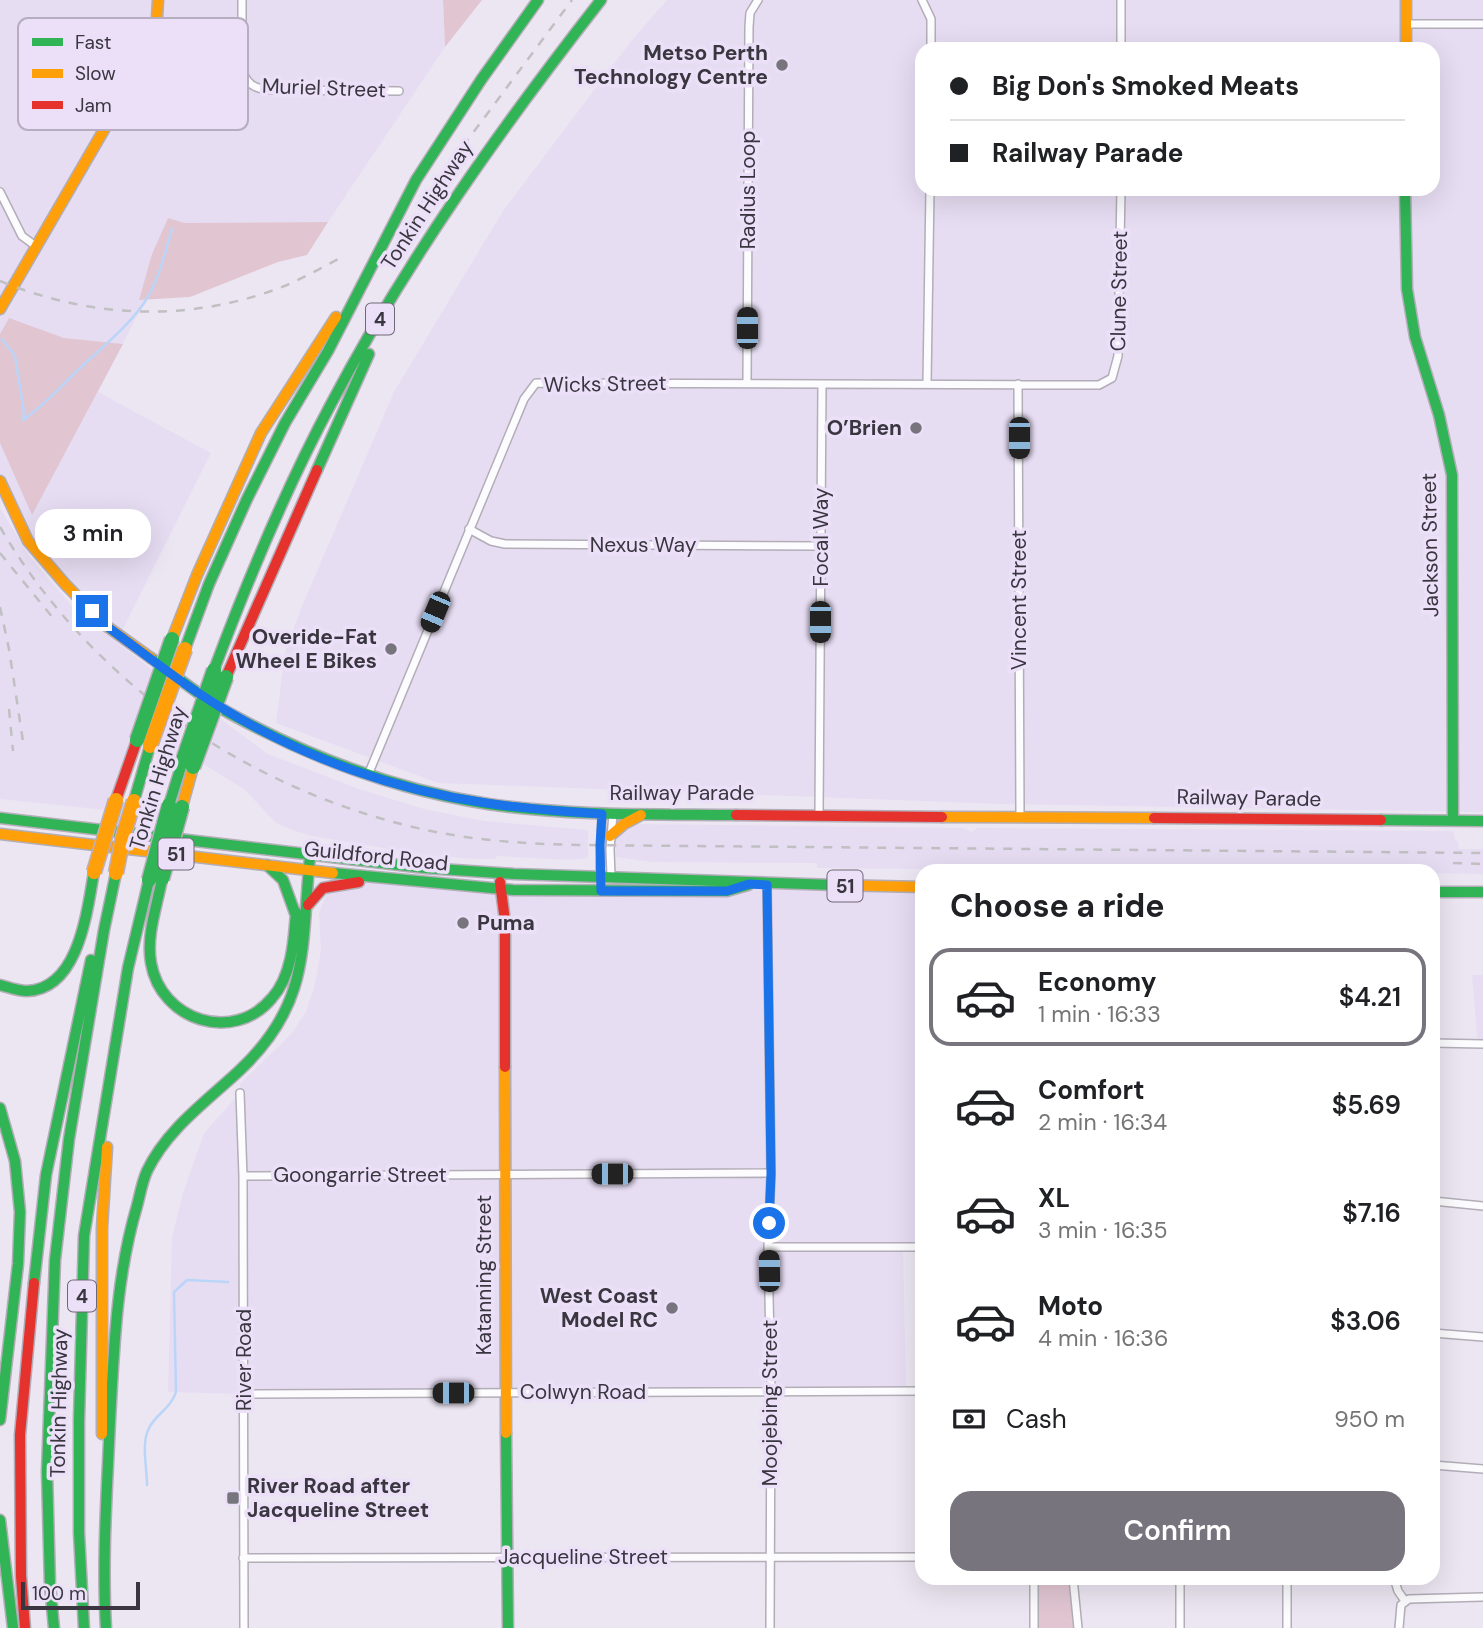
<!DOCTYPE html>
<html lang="en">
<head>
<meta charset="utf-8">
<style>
	body { margin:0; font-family:"DM Sans",sans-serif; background:#f2f2f2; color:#202124; height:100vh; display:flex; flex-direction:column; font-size:26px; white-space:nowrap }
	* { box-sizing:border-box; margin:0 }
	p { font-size:23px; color:#757577 }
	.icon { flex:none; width:38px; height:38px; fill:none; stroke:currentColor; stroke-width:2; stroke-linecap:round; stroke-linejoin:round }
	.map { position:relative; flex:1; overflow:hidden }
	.panel { position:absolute; left:915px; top:864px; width:525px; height:721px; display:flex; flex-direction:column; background:#fff; border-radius:21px; box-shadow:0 7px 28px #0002 }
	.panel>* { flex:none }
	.guide { position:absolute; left:915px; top:42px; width:525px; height:154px; border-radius:21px; box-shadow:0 7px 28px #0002; display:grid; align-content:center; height:154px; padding:0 35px; background:#fff }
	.scale { position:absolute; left:21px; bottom:18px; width:119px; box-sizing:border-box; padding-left:7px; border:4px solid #3a3640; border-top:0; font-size:19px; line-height:24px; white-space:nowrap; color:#3a3640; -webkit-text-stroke:5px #ebe0f8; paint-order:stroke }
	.end { position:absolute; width:32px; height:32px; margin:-16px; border:9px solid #1a73e8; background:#fff; box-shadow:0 0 0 4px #fff }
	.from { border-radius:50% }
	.bubble { position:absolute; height:49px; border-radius:21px; background:#fff; box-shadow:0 7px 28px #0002; font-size:23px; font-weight:600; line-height:49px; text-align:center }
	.car { position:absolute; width:21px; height:42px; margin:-21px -10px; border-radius:9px; box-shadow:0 0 5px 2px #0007; background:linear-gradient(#222 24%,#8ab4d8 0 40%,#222 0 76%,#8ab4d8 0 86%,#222 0) }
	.guide b { display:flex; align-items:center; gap:24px; height:66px; font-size:26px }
	.guide b+b { border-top:2px solid #e0e0e0 }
	.guide i { width:18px; height:18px; background:#202124 }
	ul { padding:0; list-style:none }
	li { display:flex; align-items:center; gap:21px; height:98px; margin:0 14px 10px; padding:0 21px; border:4px solid transparent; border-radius:21px }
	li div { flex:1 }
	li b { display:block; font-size:26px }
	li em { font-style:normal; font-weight:600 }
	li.selected { border-color:#78747e }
	li>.icon { width:63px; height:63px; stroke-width:1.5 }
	h2 { padding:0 35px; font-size:32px; line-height:84px }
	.pay { display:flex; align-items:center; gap:18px; height:77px; padding:0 35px; font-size:26px }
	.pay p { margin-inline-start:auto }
	.button { display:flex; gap:14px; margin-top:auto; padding:14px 35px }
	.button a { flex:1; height:80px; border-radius:21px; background:#78747e; color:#fff; font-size:28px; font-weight:600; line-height:80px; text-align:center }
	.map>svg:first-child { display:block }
</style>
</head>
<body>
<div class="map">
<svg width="1483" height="1628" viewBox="0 0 1483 1628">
	<rect width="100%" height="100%" fill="#ece6f2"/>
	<path fill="#e7ddf3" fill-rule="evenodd" d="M0,0H443L445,47L328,222L185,223L98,392L211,453L120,635L31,545L0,481Z
		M667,0H1483V812L1002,804L438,783L276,723L285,652L302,606L394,392L503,211L632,40ZM922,49H1433V189H922Z
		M0,508L29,556L78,613L162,677L115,811L0,799Z
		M219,718L268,754L359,789L424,809L484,821L588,830V858L570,860L496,856L495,859H476L423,855L312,836L295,831L276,823L244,789L203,764Z
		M635,824L963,828L972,832L977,828L1453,831L1455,841H1458L1459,849H1483V874L1362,872L1361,869H1345L1344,872H1203L817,868V863L652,862L616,857V838L619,833L623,828Z
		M384,879L513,890L922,887V1247H903L906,1391L244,1394L168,1392L172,1237L183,1193L204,1133L240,1093V1084L291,1034L306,1012L315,984L321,950L319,913L326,895L331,890Z
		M1472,975H1483V1044H1478Z"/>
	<path fill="#e1c6d2" d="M443,0H482L445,47Z
		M168,218L185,223L328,222L307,255L278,262L190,297L139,300L152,254Z
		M9,318L64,338L123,344L32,515L0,443V334Z
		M1034,1579H1073L1078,1628H1034Z"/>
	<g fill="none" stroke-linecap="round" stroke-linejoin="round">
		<path stroke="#bbd5f8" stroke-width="2.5" d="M2,339L15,356L24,412L23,420
			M23,420C45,405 59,388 78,370C98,351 132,323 146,300C159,279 165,253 172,229
			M147,1485C147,1468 141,1443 149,1428C156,1414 171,1408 176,1392L174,1292L187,1280L228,1282"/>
		<defs>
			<path id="street" d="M242,0V68C245,83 254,89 269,90L399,91
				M922,0L931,19V49
				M1121,0V49
				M1406,24H1483
				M0,192L22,236L37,247
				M747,383L749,27L750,13L758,0
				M927,384L930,189
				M1018,384L1020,816
				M469,529L491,541L505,544L821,546
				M368,775L524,399L536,383L1099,385L1112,378L1118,356L1121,189
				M819,815L822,384
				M600,876L602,814
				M611,876L610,849L613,814
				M767,885L771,1173L768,1247L771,1392L770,1628
				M1433,1043L1483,1044
				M240,1093L243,1176L244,1628
				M243,1176L771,1173
				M1433,1201L1483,1206
				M768,1247H922
				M1433,1333L1483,1337
				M244,1394L922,1391
				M1433,1465L1483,1469
				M243,1558L922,1557
				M1034,1578V1628
				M1073,1578L1078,1628
				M1180,1578V1628
				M1394,1578L1398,1591L1405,1601
				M1287,1628V1578
				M1399,1628L1401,1605L1409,1599L1483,1597"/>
			<path id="fast" d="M1405,189L1407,289L1415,337L1439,415L1452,475L1453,821
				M317,470L369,354
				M185,649L209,584L247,499L285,423L328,351L416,180L481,80L538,0
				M151,658C176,676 202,698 229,713C309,757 397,790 488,804C570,816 654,814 736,815
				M214,670C248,579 285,490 331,404C407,260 501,128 601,0
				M134,801L150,746
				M169,805L183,760
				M0,818L425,868L514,874L834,885
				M1381,820L1483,821
				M267,865L283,880L296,916
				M333,873L513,890L727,891L748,885
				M162,879C157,906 146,936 151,963C161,1021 234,1044 272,998C292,976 294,940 296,912
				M1433,892H1483
				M0,985C8,987 18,991 27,991C79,989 87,911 94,872
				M0,1108L15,1161L20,1212L18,1264L0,1420
				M34,1283L46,1175L91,960
				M506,1433L508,1628
				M0,1520L13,1628
				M54,1628L50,1585L47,1472L55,1260L69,1139L104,930L116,873
				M84,1628L79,1533V1420L84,1236L128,968L149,880
				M106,1628C102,1559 107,1490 110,1421C114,1349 116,1277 137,1206C140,1195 142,1182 147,1171C167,1129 207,1101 240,1070C312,1002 301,945 310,856"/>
			<path id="slow" d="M1406,0V49
				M0,309L152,47L156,34L158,0
				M0,481L28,541L65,584L105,625L151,658
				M172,639L197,575L261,433L336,317
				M182,807L193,767
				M942,817L1154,818
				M0,834L333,873
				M610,836L624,824L641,815
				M834,885L922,887
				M505,1067L506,1433
				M102,1434V1228L107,1147"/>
			<path id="jam" d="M226,677L317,470
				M116,800L137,740
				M736,815L942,817
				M1154,818L1381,820
				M500,882L505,921V1067
				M308,905L323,888L359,882
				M25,1628L21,1576L20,1435L34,1283"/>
		</defs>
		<use href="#street" stroke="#b2adb7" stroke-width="10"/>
		<use href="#fast" stroke="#b2adb7" stroke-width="13"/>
		<use href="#slow" stroke="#b2adb7" stroke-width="13"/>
		<use href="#jam" stroke="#b2adb7" stroke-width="13"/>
		<use href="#street" stroke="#fcfbfd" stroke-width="7"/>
		<use href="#fast" stroke="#30b455" stroke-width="10"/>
		<use href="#slow" stroke="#ff9f0a" stroke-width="10"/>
		<use href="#jam" stroke="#e5322d" stroke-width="10"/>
		<path stroke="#c0bfc2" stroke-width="2.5" stroke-dasharray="9 9" stroke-linecap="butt" d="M420,204L572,0
			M0,281C93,319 193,323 287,285C305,277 323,267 340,258
			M0,527C92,685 254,794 431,831C480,841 530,844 579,845L1483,853
			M0,553L53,618
			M0,607L9,649L24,748
			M9,709L13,751
			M1453,863L1483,864"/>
		<defs>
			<path id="fast-bridge" d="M137,740L172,639
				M183,760L214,670
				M193,767L226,677
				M162,879L182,807
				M149,880L169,805"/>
			<path id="slow-bridge" d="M150,746L185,649
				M94,872L116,800
				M116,873L123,837L134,801"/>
		</defs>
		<use href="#fast-bridge" stroke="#bdafbe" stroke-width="17" stroke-linecap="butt"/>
		<use href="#slow-bridge" stroke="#bdafbe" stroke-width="17" stroke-linecap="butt"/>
		<use href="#fast-bridge" stroke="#30b455" stroke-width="14"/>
		<use href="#slow-bridge" stroke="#ff9f0a" stroke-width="14"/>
	</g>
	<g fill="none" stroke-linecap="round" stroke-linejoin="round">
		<path stroke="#1a73e8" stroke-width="9" d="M92,611L105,625C145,654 184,686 227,711C305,758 395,790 486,803C524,809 564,811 602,814L600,845L601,891H727L749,884L767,885L771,1174L769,1223"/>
	</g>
	<g fill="#78747e" stroke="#ebe0f8" stroke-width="2.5">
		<circle cx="782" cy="65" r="7"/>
		<circle cx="916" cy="428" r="7"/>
		<circle cx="391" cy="649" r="7"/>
		<circle cx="463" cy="923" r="7"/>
		<circle cx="672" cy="1308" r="7"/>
		<rect x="226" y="1491" width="14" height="14" rx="3.5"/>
	</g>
	<g text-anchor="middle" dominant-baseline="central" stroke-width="7" stroke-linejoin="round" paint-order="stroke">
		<g fill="#ebe0f8" stroke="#6f6977" stroke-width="2">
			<rect x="366" y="303.5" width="28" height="31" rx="5"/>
			<rect x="158.5" y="838.5" width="35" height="31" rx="5"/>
			<rect x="827.5" y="870.5" width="35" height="31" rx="5"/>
			<rect x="68" y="1280.5" width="28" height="31" rx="5"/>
		</g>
		<g font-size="19" font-weight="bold" fill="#3a3640">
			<text x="380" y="319">4</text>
			<text x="176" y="854">51</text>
			<text x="845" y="886">51</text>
			<text x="82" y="1296">4</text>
		</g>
		<g font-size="21" font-weight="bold" fill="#3a3640" stroke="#ebe0f8" text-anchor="end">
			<text x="768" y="53">Metso Perth<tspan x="768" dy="24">Technology Centre</tspan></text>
			<text x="902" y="428">O’Brien</text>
			<text x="377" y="637">Overide-Fat<tspan x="377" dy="24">Wheel E Bikes</tspan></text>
			<text x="477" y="923" text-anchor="start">Puma</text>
			<text x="658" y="1296">West Coast<tspan x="658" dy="24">Model RC</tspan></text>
			<text x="247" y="1486" text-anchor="start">River Road after<tspan x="247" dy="24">Jacqueline Street</tspan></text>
		</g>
		<g font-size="21" fill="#3a3640" stroke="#ebe0f8">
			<text transform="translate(324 88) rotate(2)">Muriel Street</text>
			<text transform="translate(748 190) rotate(-90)">Radius Loop</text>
			<text transform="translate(427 205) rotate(-57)">Tonkin Highway</text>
			<text transform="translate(1119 291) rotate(-89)">Clune Street</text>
			<text transform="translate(605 384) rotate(-1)">Wicks Street</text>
			<text transform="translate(821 537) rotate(-90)">Focal Way</text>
			<text x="643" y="545">Nexus Way</text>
			<text transform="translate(1430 545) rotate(-91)">Jackson Street</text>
			<text transform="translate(1019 600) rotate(-90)">Vincent Street</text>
			<text transform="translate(158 778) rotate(-73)">Tonkin Highway</text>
			<text x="682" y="793">Railway Parade</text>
			<text transform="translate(1249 798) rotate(1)">Railway Parade</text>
			<text transform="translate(376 856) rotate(6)">Guildford Road</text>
			<text x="360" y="1175">Goongarrie Street</text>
			<text transform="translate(484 1275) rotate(-90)">Katanning Street</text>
			<text transform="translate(244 1360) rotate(-90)">River Road</text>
			<text x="583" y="1392">Colwyn Road</text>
			<text transform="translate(59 1403) rotate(-89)">Tonkin Highway</text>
			<text transform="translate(770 1403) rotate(-90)">Moojebing Street</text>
			<text x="583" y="1557">Jacqueline Street</text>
		</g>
	</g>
	<rect x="18" y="18" width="230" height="112" rx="10" fill="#ebe0f8" stroke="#b6adc1" stroke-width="2"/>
	<rect x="32" y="38" width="31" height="8" fill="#30b455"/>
	<rect x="32" y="69" width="31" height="9" fill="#ff9f0a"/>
	<rect x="32" y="101" width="31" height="8" fill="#e5322d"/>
	<g font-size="19" fill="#3a3640">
		<text x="75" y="49">Fast</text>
		<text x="75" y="80">Slow</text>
		<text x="75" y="112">Jam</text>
	</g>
</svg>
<div class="scale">100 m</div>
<i class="end from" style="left:769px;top:1223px"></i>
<i class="end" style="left:92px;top:611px"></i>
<div class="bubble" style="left:35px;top:509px;width:116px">3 min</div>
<i class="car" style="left:747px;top:328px;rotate:0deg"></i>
<i class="car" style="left:1019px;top:438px;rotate:180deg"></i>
<i class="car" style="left:435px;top:612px;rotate:203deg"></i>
<i class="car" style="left:820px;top:622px;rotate:180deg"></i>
<i class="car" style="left:612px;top:1174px;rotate:270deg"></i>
<i class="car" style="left:769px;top:1271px;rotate:359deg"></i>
<i class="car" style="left:453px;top:1393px;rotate:270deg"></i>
<div class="guide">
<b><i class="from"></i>Big Don's Smoked Meats</b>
<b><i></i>Railway Parade</b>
</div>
<section class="panel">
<h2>Choose a ride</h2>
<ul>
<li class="selected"><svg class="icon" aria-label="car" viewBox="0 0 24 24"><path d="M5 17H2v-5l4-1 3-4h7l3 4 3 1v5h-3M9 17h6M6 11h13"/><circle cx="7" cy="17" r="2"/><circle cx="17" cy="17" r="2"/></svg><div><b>Economy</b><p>1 min · 16:33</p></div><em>$4.21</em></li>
<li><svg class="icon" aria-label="car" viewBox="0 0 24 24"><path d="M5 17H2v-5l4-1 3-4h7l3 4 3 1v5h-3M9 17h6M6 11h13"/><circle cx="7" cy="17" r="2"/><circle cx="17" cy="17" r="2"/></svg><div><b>Comfort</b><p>2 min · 16:34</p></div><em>$5.69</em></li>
<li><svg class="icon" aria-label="car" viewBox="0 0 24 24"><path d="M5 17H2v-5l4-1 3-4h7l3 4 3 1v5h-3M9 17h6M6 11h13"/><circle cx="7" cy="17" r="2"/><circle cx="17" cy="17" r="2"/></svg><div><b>XL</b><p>3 min · 16:35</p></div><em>$7.16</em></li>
<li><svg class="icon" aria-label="car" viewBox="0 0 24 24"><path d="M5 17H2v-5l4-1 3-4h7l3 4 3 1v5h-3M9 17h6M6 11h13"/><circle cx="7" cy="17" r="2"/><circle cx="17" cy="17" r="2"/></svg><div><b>Moto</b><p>4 min · 16:36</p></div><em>$3.06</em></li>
</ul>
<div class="pay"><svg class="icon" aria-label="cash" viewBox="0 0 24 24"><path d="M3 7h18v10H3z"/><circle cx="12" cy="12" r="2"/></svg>Cash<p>950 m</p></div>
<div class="button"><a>Confirm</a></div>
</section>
</div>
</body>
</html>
